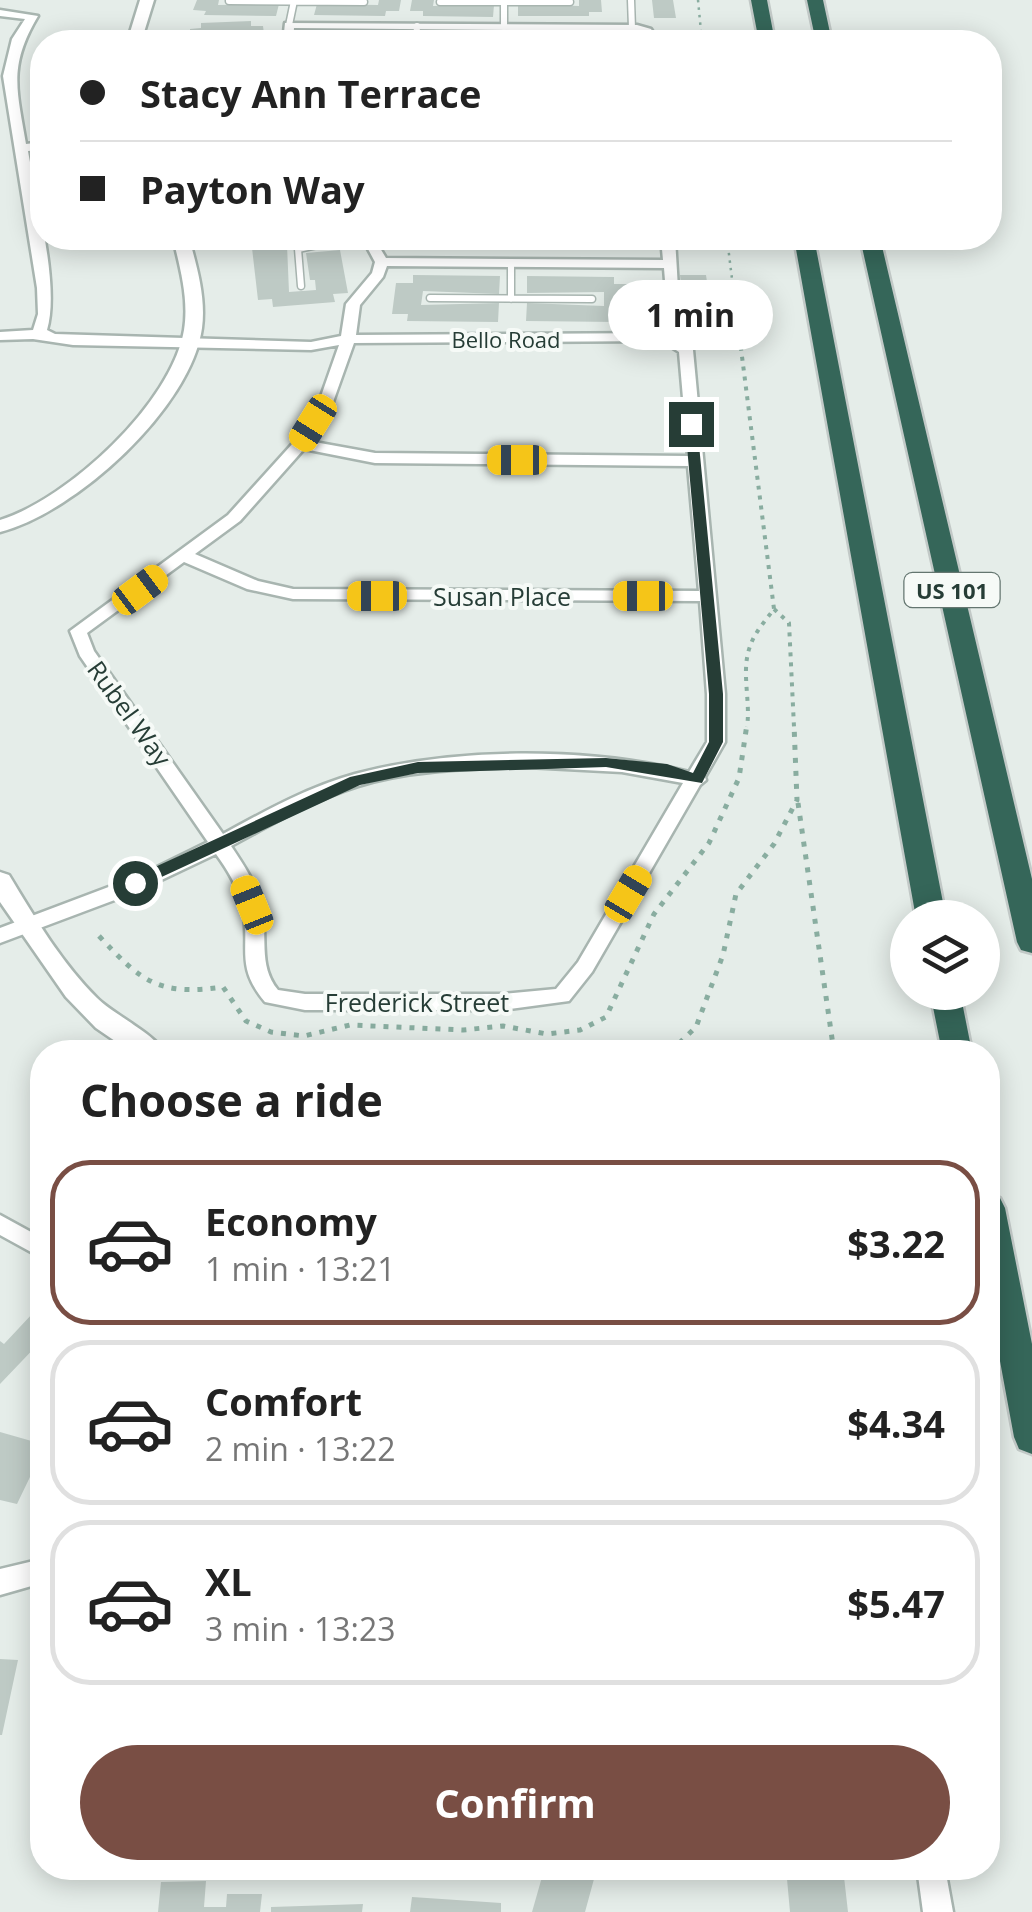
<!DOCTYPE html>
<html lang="en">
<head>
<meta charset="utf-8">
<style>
	body { margin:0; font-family:"Open Sans",sans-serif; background:#f6f6f6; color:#222; height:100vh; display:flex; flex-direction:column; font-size:38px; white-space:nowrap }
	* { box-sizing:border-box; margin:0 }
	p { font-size:32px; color:#767676 }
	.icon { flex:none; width:55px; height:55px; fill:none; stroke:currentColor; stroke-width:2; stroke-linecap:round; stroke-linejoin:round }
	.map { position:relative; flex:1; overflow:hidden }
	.drawer { position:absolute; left:30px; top:1040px; width:970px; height:840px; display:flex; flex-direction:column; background:#fff; border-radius:40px; box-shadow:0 5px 25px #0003 }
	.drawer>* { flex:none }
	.banner { position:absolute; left:30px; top:30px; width:972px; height:220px; border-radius:40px; box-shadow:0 5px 25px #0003; display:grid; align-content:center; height:220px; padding:0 50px; background:#fff }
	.buttons { position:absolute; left:890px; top:900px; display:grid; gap:20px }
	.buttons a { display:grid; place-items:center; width:110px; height:110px; border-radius:50%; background:#fff; box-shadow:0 5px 25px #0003; font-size:50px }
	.end { position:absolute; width:45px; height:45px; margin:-22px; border:12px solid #263d36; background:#fff; box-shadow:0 0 0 5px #fff }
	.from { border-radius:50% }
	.bubble { position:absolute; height:70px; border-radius:35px; background:#fff; box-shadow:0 5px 25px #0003; font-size:32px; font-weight:700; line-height:70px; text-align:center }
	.car { position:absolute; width:30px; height:60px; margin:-30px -15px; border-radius:12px; box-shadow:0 0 8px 2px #0007; background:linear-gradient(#f5c518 24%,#345 0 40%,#f5c518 0 76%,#345 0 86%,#f5c518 0) }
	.banner b { display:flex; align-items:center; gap:35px; height:95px; font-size:38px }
	.banner b+b { border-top:2px solid #e0e0e0 }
	.banner i { width:25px; height:25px; background:#222 }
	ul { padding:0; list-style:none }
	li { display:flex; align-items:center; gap:30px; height:165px; margin:0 20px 15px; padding:0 30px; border:5px solid #e0e0e0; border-radius:40px }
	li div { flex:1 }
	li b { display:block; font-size:38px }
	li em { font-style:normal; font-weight:700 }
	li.on { border-color:#794e44 }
	li>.icon { width:90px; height:90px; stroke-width:1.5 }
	h2 { padding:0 50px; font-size:45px; line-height:120px }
	.button { display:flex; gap:20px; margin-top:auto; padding:20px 50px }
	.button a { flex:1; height:115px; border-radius:60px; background:#794e44; color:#fff; font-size:40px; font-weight:700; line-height:115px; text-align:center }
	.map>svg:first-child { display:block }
</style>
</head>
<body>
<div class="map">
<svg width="1032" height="1912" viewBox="0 0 1032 1912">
	<rect width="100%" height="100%" fill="#e5ede9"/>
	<path fill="#becac5" d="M197,0H219L218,5L279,4L276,16L204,15L206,11L193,10Z
		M379,0H401L399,11H386L385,16L314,15L317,4L378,5Z
		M412,0H434L433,6L494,5L493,17L423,16V11H410Z
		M579,0H601L602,12H589V16H518V4L579,6Z
		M652,0H673L676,18H654Z
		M251,21V26H263L265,42H235L238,31L216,32L220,42H190V29L201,28V23Z
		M330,36H402L401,42H329Z
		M439,36L510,37V42H438Z
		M565,36H637V42H565Z
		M398,238H498V242L482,243V250H397Z
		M551,238H651L652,249L565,248V242H551Z
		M677,238H704L705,247H678Z
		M287,245L289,292L316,290L315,280H310L306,253L340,250L348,293L333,294L335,302L273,307L272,299L258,300L252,248Z
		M413,275L500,276L499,294L423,291L421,305L499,303L498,322L407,321L408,314H392L396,283H413Z
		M680,275H706L713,323H685Z
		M527,276L614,277V284H631L632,315H617V322L526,321L527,303L604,306V292L527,293Z
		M33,1313L42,1320V1340L0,1384V1341L4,1344Z
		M0,1432L42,1444V1452L17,1504L0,1500Z
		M0,1659L18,1660L2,1735H0Z
		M569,1868H597L585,1912H532L544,1870L567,1877Z
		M733,1868H776L777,1873H734Z
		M786,1868H843L848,1912H790Z
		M206,1881L204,1907H226L227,1894H262L260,1912H158L161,1882Z
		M412,1897L501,1903V1912H410Z
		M363,1904L362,1912H271V1907Z"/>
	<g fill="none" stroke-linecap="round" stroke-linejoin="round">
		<defs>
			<path id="service" d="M631,0L632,28
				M229,1L364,2
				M440,2H570
				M504,2V27
				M289,25L294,1
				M225,35V42
				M416,42L417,26
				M511,262V299
				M301,286L298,249L351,238
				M430,298L592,299"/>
			<path id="minor" d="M0,10L38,16C8,66 17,90 26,144L42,142V150L28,151C36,198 60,287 47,330L55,334L311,342L341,336L346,304L372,273L375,262L362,238H374L386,258L663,260L661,238H675L680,322L668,319L664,268L387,266L383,277L360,305L356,335L665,333L693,350L725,694V742L705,777L706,780L700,785L592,972L569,1001L503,1010H305L265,1002C233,964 252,946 242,904C237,885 227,869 216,854L136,892L0,943V928L143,874L208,842L80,656L70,631L228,515L294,442L319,402L339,345L311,350L73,345L33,339L0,340V332L33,330L38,314L37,288L3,76L12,39L25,19L0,16ZM662,341L679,352L688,456L375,453L309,441L333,402L354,343ZM304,449L375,463L688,466L699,591L293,589L258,581L195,554L240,521ZM184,562L247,589L293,599L700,601L707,694V742L689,772C588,747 456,747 355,774C308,787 265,811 223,834L94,651L87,633ZM527,767L622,772L683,783L578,962L556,989L503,994H305L278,990C257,965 269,934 261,904C256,883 243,864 231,846C272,824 313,800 358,786C412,769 471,769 527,767Z
				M285,23L637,25L651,29L659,42H648L643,33L636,31L294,28L293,42H283Z
				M0,1215L42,1238V1258L0,1235Z
				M42,1559V1583L0,1595V1569Z
				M917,1868H945L953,1912H923Z"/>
			<path id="tertiary" d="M140,0H154L141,42H127Z
				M173,238H189C197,267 206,298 202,328C191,408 75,513 0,532V520C68,499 172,403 184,330C189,299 180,268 173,238Z
				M0,872L9,875C35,918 61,962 97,998C113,1014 156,1035 164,1052H131L96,1028L66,997L0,902Z"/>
			<path id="motorway" d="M751,0H767L775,42H759Z
				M807,0H823L832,42H816Z
				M794,238H814L946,918H916Z
				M860,238H880L1032,879V953L1021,950L1017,942Z
				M930,992H960L972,1052H942Z
				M988,1194L1000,1198L1005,1208L1032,1344V1454L1019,1449L1014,1437L988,1296Z"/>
		</defs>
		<use href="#service" stroke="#a8b5b0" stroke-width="9"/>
		<use href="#minor" stroke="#a8b5b0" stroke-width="5"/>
		<use href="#tertiary" stroke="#a8b5b0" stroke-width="5"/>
		<use href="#motorway" stroke="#c2c9c7" stroke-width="5"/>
		<path stroke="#89ada0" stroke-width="2.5" stroke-dasharray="2.5 5" stroke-linecap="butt" d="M698,0L702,42
			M727,238L737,320"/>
		<path stroke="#89ada0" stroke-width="4" stroke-dasharray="4 6" stroke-linecap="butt" d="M737,317L774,609C766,620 755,632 751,644C740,669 751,700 747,727
			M774,609L789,623L794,727"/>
		<path stroke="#89ada0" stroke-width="5" stroke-dasharray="5 8" stroke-linecap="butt" d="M798,803L834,1052
			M99,936C142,982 158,996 223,987L246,1021L271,1032L304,1036L350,1025L463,1030L503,1026L547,1034L580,1030L606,1017L654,914L709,843L739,778L747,724
			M670,1052L696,1027L723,955L736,894L774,844L797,800L794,724"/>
		<use href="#service" stroke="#fff" stroke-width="6"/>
		<use href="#minor" fill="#fff" fill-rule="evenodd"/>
		<use href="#tertiary" fill="#fff" fill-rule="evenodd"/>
		<use href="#motorway" fill="#356659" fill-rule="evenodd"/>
	</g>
	<path fill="#263d36" d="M691,420L697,424L723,694V742L702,783L606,767L418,773L360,785L140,887H129V879L350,777L418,762L606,758L667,764L693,773L709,742V694L685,424Z"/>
	<g text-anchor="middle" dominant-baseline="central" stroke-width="8" stroke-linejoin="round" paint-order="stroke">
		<g font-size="22" fill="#263d36" stroke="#f6faf7">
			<text x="506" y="339">Bello Road</text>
		</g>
		<rect fill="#f6faf7" stroke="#647670" stroke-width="2.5" x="904.5" y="573" width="95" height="34" rx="8"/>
		<g font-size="22" font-weight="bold" fill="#263d36">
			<text x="952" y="590">US 101</text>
		</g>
		<g font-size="25" fill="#263d36" stroke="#f6faf7">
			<text x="502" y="596">Susan Place</text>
			<text transform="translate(130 713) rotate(54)">Rubel Way</text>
			<text x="417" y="1002">Frederick Street</text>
		</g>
	</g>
</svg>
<div class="buttons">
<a><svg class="icon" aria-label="layers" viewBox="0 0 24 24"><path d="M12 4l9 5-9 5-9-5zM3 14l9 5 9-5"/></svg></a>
</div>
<i class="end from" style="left:135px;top:883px"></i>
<i class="end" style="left:691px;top:424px"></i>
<div class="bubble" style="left:608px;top:280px;width:165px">1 min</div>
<i class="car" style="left:313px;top:423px;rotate:212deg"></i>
<i class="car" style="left:517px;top:460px;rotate:270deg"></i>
<i class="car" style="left:140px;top:590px;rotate:53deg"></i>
<i class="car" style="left:377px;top:596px;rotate:270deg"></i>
<i class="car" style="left:643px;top:596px;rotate:270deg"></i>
<i class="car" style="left:628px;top:894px;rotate:31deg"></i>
<i class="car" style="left:252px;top:905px;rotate:338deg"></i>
<div class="banner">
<b><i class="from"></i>Stacy Ann Terrace</b>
<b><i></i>Payton Way</b>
</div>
<section class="drawer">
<h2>Choose a ride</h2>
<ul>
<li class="on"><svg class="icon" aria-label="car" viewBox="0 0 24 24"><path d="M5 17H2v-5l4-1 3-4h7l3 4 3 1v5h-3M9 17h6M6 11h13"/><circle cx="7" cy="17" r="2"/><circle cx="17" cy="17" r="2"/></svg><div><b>Economy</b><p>1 min · 13:21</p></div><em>$3.22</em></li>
<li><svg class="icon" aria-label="car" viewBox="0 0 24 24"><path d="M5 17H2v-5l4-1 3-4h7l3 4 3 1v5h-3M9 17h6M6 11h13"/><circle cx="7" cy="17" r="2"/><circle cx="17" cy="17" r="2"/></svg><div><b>Comfort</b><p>2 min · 13:22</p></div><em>$4.34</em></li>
<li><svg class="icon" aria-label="car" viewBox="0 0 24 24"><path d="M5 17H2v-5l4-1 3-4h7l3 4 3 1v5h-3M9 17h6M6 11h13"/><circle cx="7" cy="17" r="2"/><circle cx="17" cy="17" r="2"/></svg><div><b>XL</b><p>3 min · 13:23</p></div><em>$5.47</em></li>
</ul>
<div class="button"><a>Confirm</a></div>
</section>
</div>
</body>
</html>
